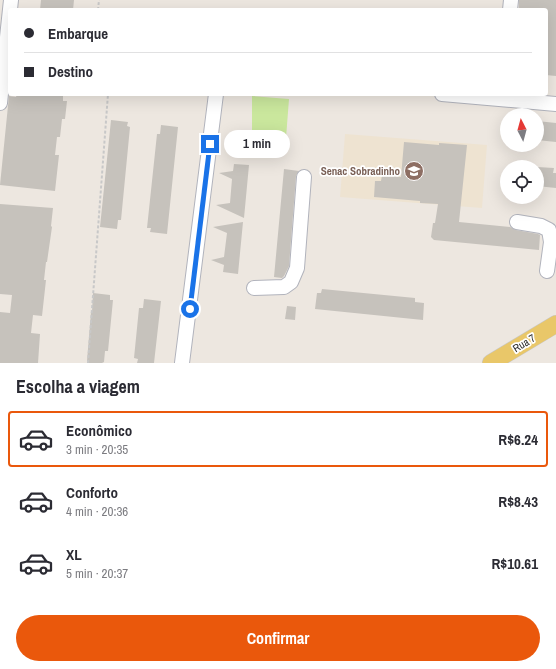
<!DOCTYPE html>
<html lang="pt">
<head>
<meta charset="utf-8">
<style>
	body { margin:0; font-family:"Archivo Narrow",sans-serif; background:#f2f2f3; color:#2b2b33; height:100vh; display:flex; flex-direction:column; font-size:15px; white-space:nowrap }
	* { box-sizing:border-box; margin:0 }
	p { font-size:13px; color:#7c7c81 }
	.icon { flex:none; width:22px; height:22px; fill:none; stroke:currentColor; stroke-width:2; stroke-linecap:round; stroke-linejoin:round }
	.map { position:relative; height:363px; overflow:hidden }
	.drawer { display:flex; flex-direction:column; background:#fff; flex:1 }
	.drawer>* { flex:none }
	.banner { position:absolute; left:8px; top:8px; width:540px; height:88px; border-radius:4px; box-shadow:0 4px 16px #0002; display:grid; align-content:center; height:88px; padding:0 16px; background:#fff }
	.needle { width:26px; rotate:354deg }
	.tools { position:absolute; left:500px; top:108px; display:grid; gap:8px }
	.tools a { display:grid; place-items:center; width:44px; height:44px; border-radius:50%; background:#fff; box-shadow:0 4px 16px #0002; font-size:20px }
	.end { position:absolute; width:18px; height:18px; margin:-9px; border:5px solid #1a73e8; background:#fff; box-shadow:0 0 0 2px #fff }
	.from { border-radius:50% }
	.bubble { position:absolute; height:28px; border-radius:14px; background:#fff; box-shadow:0 4px 16px #0002; font-size:13px; font-weight:700; line-height:28px; text-align:center }
	.banner b { display:flex; align-items:center; gap:14px; height:38px; font-size:15px }
	.banner b+b { border-top:1px solid #e1e1e2 }
	.banner i { width:10px; height:10px; background:#2b2b33 }
	ul { padding:0; list-style:none }
	li { display:flex; align-items:center; gap:12px; height:56px; margin:0 8px 6px; padding:0 8px; border:2px solid transparent; border-radius:4px }
	li div { flex:1 }
	li b { display:block; font-size:15px }
	li em { font-style:normal; font-weight:700 }
	li.current { border-color:#ea580c }
	li>.icon { width:36px; height:36px; stroke-width:1.5 }
	h2 { padding:0 16px; font-size:18px; line-height:48px }
	.button { display:flex; gap:8px; margin-top:auto; padding:8px 16px }
	.button a { flex:1; height:46px; border-radius:24px; background:#ea580c; color:#fff; font-size:16px; font-weight:700; line-height:46px; text-align:center }
	.map>svg:first-child { display:block }
</style>
</head>
<body>
<div class="map">
<svg width="556" height="363" viewBox="0 0 556 363">
	<rect width="100%" height="100%" fill="#ede7e0"/>
	<path fill="#eee3d1" d="M345,134L487,145L482,208L340,197Z"/>
	<path fill="#cae79d" d="M252,96L289,99L285,151L252,149Z"/>
	<path fill="#c6c2bc" d="M41,0H74L73,10H40Z
		M519,0H556V76L546,75V10H519Z
		M17,94H63V101H67L65,119H62L60,137H57L55,155H59L55,191L0,185L9,96L16,97Z
		M111,120L128,122L127,126L130,127L121,220H118L117,229L100,227Z
		M537,121L556,123V142L537,140Z
		M161,125L178,127L167,234L150,232L151,228H147L157,134H160Z
		M404,142L439,145V143L467,145L459,222L510,227L516,230L538,234L540,235L539,250L434,240L431,237L433,223H435L438,204L420,203V201L374,197L375,181H381L382,175L401,177Z
		M234,164L249,165L244,218L216,205L230,203L232,179L219,173L233,171Z
		M537,167L554,168L553,173H556V188L537,186Z
		M284,169L299,171L296,176L289,266L284,276L282,278L274,277Z
		M0,204L53,208L51,226L52,227L47,262H46L44,280H46L42,316L33,315L31,333L40,334L38,363H0V312L10,313L12,295L0,294Z
		M243,222L238,274L223,272L224,265L211,260L224,257L227,233L213,227Z
		M322,289L415,298V302L424,303L423,320L315,309L317,293H321Z
		M93,293L110,295V300H113L108,351H105L104,362L102,363H88V361H87L91,312H92Z
		M144,299L161,301L154,363H137L138,359L134,358L139,308H143Z
		M287,306L296,307L295,320L285,319Z"/>
	<g fill="none" stroke-linecap="round" stroke-linejoin="round">
		<defs>
			<path id="minor" d="M510,10L511,0
				M442,94L556,104
				M0,103L11,0
				M517,222L541,226L549,230L551,242L547,271
				M254,288L284,287L291,282L297,268L304,177
				M182,363L216,94"/>
			<path id="major" d="M491,363L556,324"/>
		</defs>
		<use href="#minor" stroke="#b1b3bc" stroke-width="16"/>
		<use href="#major" stroke="#c8c8c8" stroke-width="18"/>
		<path stroke="#c8c8c8" stroke-width="2" stroke-dasharray="3 2" stroke-linecap="butt" d="M98,10L99,0
			M88,363L108,94"/>
		<use href="#minor" stroke="#fff" stroke-width="14"/>
		<use href="#major" stroke="#e9c769" stroke-width="17"/>
	</g>
	<g fill="none" stroke-linecap="round" stroke-linejoin="round">
		<path stroke="#1a73e8" stroke-width="5" d="M190,309L210,144"/>
	</g>
	<defs>
		<symbol id="university-disc" viewBox="-11 -11 22 22"><circle r="9.5" fill="#8d6e63" stroke="#fff"/><path d="M0-5L7-2L0 1L-7-2ZM-4 1L0 2.5L4 1V4Q0 6-4 4Z" fill="#fff"/></symbol>
	</defs>
	<g fill-rule="evenodd">
		<use href="#university-disc" x="403" y="160" width="22" height="22"/>
	</g>
	<g text-anchor="middle" dominant-baseline="central" stroke-width="3.5" stroke-linejoin="round" paint-order="stroke">
		<g font-size="11" font-weight="bold" fill="#785e54" stroke="#fff" text-anchor="end">
			<text x="400" y="171">Senac Sobradinho</text>
		</g>
		<g font-size="11" fill="#2d2d2d" stroke="#fff">
			<text transform="translate(524 343) rotate(-31)">Rua 7</text>
		</g>
	</g>
</svg>
<div class="tools">
<a><svg class="needle" viewBox="-14 -14 28 28"><path d="M0-13l5 13h-10z" fill="#e53935"/><path d="M0 13l5-13h-10z" fill="#7c7c81"/></svg></a>
<a><svg class="icon" aria-label="locate" viewBox="0 0 24 24"><circle cx="12" cy="12" r="6"/><path d="M12 2v4M12 18v4M2 12h4M18 12h4"/></svg></a>
</div>
<i class="end from" style="left:190px;top:309px"></i>
<i class="end" style="left:210px;top:144px"></i>
<div class="bubble" style="left:224px;top:130px;width:66px">1 min</div>
<div class="banner">
<b><i class="from"></i>Embarque</b>
<b><i></i>Destino</b>
</div>
</div>
<section class="drawer">
<h2>Escolha a viagem</h2>
<ul>
<li class="current"><svg class="icon" aria-label="car" viewBox="0 0 24 24"><path d="M5 17H2v-5l4-1 3-4h7l3 4 3 1v5h-3M9 17h6M6 11h13"/><circle cx="7" cy="17" r="2"/><circle cx="17" cy="17" r="2"/></svg><div><b>Econômico</b><p>3 min · 20:35</p></div><em>R$6.24</em></li>
<li><svg class="icon" aria-label="car" viewBox="0 0 24 24"><path d="M5 17H2v-5l4-1 3-4h7l3 4 3 1v5h-3M9 17h6M6 11h13"/><circle cx="7" cy="17" r="2"/><circle cx="17" cy="17" r="2"/></svg><div><b>Conforto</b><p>4 min · 20:36</p></div><em>R$8.43</em></li>
<li><svg class="icon" aria-label="car" viewBox="0 0 24 24"><path d="M5 17H2v-5l4-1 3-4h7l3 4 3 1v5h-3M9 17h6M6 11h13"/><circle cx="7" cy="17" r="2"/><circle cx="17" cy="17" r="2"/></svg><div><b>XL</b><p>5 min · 20:37</p></div><em>R$10.61</em></li>
</ul>
<div class="button"><a>Confirmar</a></div>
</section>
</body>
</html>
